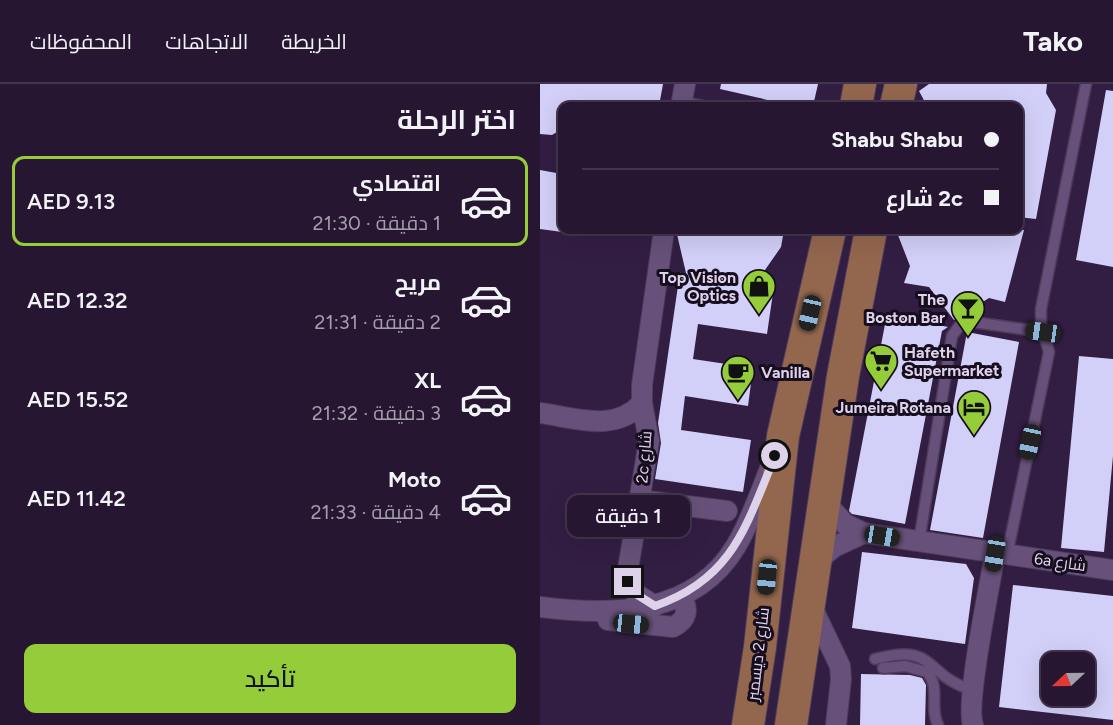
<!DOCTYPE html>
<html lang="ar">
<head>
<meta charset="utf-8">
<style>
	body { margin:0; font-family:Figtree,Cairo,sans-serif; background:#2e1f3a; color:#f1f3f6; direction:rtl; height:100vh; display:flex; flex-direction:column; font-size:22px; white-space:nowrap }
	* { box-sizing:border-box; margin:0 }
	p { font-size:20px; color:#a49fac }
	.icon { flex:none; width:33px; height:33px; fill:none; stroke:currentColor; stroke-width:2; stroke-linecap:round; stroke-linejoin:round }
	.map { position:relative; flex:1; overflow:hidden; direction:ltr }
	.side { display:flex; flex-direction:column; background:#261632; width:540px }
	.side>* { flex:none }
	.guide { position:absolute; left:18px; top:18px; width:465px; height:132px; border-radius:12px; box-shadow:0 6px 24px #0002,0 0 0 2px #42354d; direction:rtl; display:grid; align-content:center; height:132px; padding:0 24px; background:#261632 }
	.needle { width:39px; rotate:248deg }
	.fabs { position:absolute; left:501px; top:568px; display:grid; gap:12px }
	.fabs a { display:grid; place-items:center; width:54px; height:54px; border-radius:12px; background:#261632; box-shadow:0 6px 24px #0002,0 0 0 2px #42354d; font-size:30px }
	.end { position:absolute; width:27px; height:27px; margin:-14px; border:8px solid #ded2ea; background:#111; box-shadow:0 0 0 3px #111 }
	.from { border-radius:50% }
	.bubble { position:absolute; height:42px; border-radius:12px; background:#261632; box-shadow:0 6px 24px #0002,0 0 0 2px #42354d; font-size:20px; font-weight:600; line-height:42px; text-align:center; direction:rtl }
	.car { position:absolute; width:18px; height:36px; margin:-18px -9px; border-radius:8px; box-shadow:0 0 4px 2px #0007; background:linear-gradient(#222 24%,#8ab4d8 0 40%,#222 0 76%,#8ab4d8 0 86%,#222 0) }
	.guide b { display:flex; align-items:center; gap:21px; height:57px; font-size:22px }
	.guide b+b { border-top:2px solid #42354d }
	.guide i { width:15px; height:15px; background:#f1f3f6 }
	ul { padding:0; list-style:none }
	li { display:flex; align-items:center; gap:18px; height:90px; margin:0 12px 9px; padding:0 12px; border:3px solid transparent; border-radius:12px }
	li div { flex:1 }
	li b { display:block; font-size:22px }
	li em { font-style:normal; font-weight:600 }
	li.selected { border-color:#95cc3a }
	li>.icon { width:54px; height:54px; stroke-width:1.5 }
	h2 { padding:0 24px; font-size:27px; line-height:72px }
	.primary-button { display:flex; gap:12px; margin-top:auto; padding:12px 24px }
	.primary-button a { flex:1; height:69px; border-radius:12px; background:#95cc3a; color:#111; font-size:24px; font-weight:600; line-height:69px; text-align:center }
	header { display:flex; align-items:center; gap:36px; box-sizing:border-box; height:84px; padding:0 30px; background:#261632; border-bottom:2px solid #42354d }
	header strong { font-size:28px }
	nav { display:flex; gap:33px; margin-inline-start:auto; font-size:21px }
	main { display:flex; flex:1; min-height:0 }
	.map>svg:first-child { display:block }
</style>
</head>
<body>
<header>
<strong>Tako</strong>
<nav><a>الخريطة</a><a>الاتجاهات</a><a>المحفوظات</a></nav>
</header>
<main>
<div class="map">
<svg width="573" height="641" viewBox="0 0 573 641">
	<rect width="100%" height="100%" fill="#331e43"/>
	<path fill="#d2cff8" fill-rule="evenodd" d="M0,0H123L119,22H22V45L12,51L0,50Z
		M181,0H278L273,22H254L180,5Z
		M389,0H507L506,9L516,26L496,135L478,133V22H387L379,7Z
		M566,6L573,7V183L536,176Z
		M0,86L22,90V148L0,145Z
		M136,146H244L241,163L216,199L234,202L227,250L158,240L153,275L213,284L208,322L145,312L141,346L211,356L203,408L115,395L121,359L118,339L140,188L146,189Z
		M356,146H484L465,218L449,214L414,236L389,203L364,199L370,182Z
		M347,230L408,243L402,247L365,440L312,430L309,427Z
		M427,248L479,258L443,454L390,446Z
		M539,272L573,275V372L564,468L521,464Z
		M322,468L426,480L434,494L425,560L312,544Z
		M473,501L573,512V636L459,623ZM512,579H544V612H512Z
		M321,590L370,591L382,594L386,601L385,641H320Z"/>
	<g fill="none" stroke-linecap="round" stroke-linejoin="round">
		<defs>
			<path id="service" d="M142,18L163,22
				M379,458L412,252L420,241L433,238L503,248
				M467,471L509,268L501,240V225L546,0
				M335,575C398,558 383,592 433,606
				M343,584L365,582L387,588C401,604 389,623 398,641"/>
			<path id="minor" d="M141,22L145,0
				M0,329C36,334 75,349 102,319
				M99,416L187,427
				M285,418L305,440L324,449L573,486
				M277,477L294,463L324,449
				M270,519L300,582L301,595L296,641
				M115,522L96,510L87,491L109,357L102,319V301L124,146
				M0,523C72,532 154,532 196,462C211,437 220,409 231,382
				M68,536L133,543C147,536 150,525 140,512
				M433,641C425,619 450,500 455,470"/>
			<path id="primary" d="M316,22L320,0
				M356,22L361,0
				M208,641L220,563L243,352L290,146
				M251,641L303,292L331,146"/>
		</defs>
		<use href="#service" stroke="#4d3b5b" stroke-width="13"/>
		<use href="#minor" stroke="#4d3b5b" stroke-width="22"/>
		<use href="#primary" stroke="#4d3b5b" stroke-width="34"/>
		<use href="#service" stroke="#67517a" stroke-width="10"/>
		<use href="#minor" stroke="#67517a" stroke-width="20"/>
		<use href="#primary" stroke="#93674e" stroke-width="32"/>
	</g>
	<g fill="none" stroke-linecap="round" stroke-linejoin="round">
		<path stroke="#ded2ea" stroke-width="8" d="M88,498L96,510L115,522C193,495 206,442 235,372"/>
	</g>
	<defs>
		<symbol id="shop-pin" viewBox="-11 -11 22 30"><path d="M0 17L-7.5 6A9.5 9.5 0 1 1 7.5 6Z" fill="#95cc3a" stroke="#160d1e"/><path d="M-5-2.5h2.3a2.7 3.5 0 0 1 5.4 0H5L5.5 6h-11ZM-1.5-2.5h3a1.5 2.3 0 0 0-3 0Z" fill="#111"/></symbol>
		<symbol id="bar-pin" viewBox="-11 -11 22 30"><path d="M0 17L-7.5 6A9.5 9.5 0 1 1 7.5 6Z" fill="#95cc3a" stroke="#160d1e"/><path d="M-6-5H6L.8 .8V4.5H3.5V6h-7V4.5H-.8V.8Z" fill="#111"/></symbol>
		<symbol id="supermarket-pin" viewBox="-11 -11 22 30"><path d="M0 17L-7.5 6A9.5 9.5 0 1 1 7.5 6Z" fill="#95cc3a" stroke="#160d1e"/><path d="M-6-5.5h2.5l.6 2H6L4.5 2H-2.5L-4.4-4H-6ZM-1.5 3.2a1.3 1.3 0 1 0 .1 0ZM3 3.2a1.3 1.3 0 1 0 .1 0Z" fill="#111"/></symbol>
		<symbol id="cafe-pin" viewBox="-11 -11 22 30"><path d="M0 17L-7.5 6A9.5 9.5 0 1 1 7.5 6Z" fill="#95cc3a" stroke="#160d1e"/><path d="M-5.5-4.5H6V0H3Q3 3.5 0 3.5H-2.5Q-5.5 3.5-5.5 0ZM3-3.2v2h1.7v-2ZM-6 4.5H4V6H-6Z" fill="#111"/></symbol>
		<symbol id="hotel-pin" viewBox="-11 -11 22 30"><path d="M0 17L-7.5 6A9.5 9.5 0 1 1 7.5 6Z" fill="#95cc3a" stroke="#160d1e"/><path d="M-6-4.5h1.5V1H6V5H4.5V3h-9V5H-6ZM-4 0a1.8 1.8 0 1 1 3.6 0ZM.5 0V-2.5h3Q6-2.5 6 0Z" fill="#111"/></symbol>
	</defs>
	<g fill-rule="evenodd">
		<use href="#shop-pin" x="200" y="183" width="38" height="52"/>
		<use href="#bar-pin" x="409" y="205" width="38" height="52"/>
		<use href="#supermarket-pin" x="322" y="258" width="38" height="52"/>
		<use href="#cafe-pin" x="179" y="269" width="38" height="52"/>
		<use href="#hotel-pin" x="415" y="304" width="38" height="52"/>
	</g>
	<g text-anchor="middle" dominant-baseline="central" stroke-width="6" stroke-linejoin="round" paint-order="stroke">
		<g font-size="16" font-weight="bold" fill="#ded2ea" stroke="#160d1e" text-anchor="end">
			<text x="196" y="193">Top Vision<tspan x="196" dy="18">Optics</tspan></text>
			<text x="405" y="215">The<tspan x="405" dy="18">Boston Bar</tspan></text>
			<text x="364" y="268" text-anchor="start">Hafeth<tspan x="364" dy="18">Supermarket</tspan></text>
			<text x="221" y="288" text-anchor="start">Vanilla</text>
			<text x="411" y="323">Jumeira Rotana</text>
		</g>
		<g font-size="16" fill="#ded2ea" stroke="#160d1e">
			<text transform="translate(104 373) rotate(-85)">2c شارع</text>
			<text transform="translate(520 478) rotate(8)">6a شارع</text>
			<text transform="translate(218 570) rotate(-83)">شارع 2 ديسمبر</text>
		</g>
	</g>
</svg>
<div class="fabs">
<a><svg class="needle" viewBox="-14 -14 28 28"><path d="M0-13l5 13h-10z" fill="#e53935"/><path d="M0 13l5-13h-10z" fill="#a49fac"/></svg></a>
</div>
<i class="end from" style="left:235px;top:372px"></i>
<i class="end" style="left:88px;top:498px"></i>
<div class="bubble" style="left:27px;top:411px;width:123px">1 دقيقة</div>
<i class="car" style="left:270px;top:229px;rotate:193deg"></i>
<i class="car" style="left:503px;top:248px;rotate:278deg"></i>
<i class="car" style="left:490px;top:358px;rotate:192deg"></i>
<i class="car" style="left:342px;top:452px;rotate:99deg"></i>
<i class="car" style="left:455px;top:470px;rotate:189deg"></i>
<i class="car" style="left:227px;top:493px;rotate:186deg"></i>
<i class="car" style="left:91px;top:540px;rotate:96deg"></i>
<div class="guide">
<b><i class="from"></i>Shabu Shabu</b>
<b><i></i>2c شارع</b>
</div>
</div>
<section class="side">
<h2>اختر الرحلة</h2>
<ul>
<li class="selected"><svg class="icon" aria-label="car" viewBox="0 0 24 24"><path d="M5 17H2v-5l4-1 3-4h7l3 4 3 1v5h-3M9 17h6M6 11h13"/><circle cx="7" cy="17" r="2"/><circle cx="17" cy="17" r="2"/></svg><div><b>اقتصادي</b><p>1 دقيقة · 21:30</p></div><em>AED 9.13</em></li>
<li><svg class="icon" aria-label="car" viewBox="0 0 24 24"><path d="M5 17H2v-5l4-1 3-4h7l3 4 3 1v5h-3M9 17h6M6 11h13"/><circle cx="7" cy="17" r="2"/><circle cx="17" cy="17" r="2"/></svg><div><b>مريح</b><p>2 دقيقة · 21:31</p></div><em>AED 12.32</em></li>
<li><svg class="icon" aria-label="car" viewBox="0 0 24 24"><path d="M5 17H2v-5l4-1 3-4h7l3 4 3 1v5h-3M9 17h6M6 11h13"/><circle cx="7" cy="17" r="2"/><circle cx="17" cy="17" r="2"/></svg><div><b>XL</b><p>3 دقيقة · 21:32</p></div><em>AED 15.52</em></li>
<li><svg class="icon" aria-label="car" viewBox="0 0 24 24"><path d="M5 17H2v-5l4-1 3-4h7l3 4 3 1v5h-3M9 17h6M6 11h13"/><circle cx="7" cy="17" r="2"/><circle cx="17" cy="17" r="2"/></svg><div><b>Moto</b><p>4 دقيقة · 21:33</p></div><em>AED 11.42</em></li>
</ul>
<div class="primary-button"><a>تأكيد</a></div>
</section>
</main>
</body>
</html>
